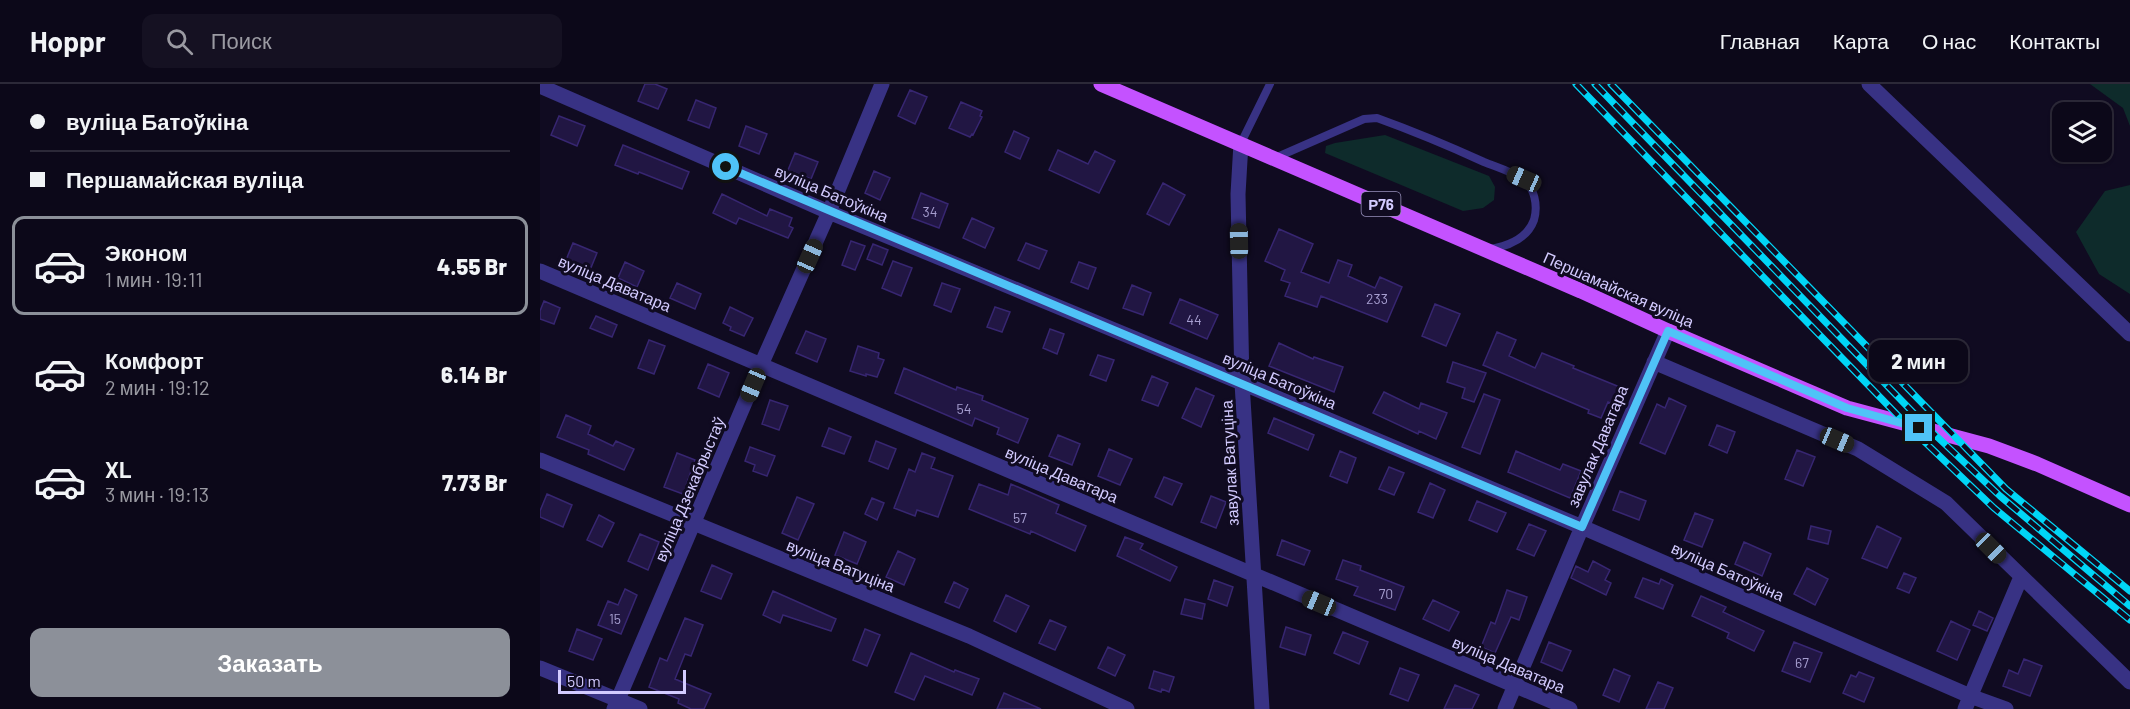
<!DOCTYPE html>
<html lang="ru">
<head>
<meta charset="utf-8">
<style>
	body { margin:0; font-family:Barlow,sans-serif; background:#151122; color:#f1f3f6; height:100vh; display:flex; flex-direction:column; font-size:22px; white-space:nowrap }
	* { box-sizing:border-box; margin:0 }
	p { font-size:20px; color:#9a9aa2 }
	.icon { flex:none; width:33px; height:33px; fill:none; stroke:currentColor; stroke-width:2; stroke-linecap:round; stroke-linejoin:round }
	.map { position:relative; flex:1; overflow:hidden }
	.side { display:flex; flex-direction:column; background:#0c0819; width:540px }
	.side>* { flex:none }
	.hud { display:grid; align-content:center; height:132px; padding:0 30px; background:#0c0819 }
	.controls { position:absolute; left:1512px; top:18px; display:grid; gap:12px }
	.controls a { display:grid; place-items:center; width:60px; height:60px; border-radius:12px; background:#0c0819; box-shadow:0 2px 4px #0004,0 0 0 2px #2c2938; font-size:30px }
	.scale { position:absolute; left:18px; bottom:15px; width:128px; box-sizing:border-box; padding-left:6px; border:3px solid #d3cbff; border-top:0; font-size:16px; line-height:21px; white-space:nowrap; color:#d3cbff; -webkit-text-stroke:4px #100b21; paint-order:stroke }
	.end { position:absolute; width:27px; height:27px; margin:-14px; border:8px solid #4fc3f7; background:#111; box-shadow:0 0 0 3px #111 }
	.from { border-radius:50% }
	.bubble { position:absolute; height:42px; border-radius:12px; background:#0c0819; box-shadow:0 2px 4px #0004,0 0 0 2px #2c2938; font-size:20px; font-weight:800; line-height:42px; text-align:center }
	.car { position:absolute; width:18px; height:36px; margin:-18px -9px; border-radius:8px; box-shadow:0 0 4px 2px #0007; background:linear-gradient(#222 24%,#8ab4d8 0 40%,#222 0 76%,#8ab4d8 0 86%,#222 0) }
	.hud b { display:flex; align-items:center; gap:21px; height:57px; font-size:22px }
	.hud b+b { border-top:2px solid #2c2938 }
	.hud i { width:15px; height:15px; background:#f1f3f6 }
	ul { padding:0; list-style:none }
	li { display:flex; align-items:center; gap:18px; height:99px; margin:0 12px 9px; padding:0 18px; border:3px solid transparent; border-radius:12px }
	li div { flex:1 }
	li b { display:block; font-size:22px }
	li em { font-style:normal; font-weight:800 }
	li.selected { border-color:#8c9099 }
	li>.icon { width:54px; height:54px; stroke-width:1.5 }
	.primary-button { display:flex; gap:12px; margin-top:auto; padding:12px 30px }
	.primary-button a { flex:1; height:69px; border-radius:12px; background:#8c9099; color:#fff; font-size:24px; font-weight:800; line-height:69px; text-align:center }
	header { display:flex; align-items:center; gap:36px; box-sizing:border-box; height:84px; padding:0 30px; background:#0c0819; border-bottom:2px solid #2c2938 }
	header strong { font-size:28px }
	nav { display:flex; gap:33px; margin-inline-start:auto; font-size:21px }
	.search { width:420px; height:54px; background:#151122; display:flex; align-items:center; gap:15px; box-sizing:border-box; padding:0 21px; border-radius:12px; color:#9a9aa2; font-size:22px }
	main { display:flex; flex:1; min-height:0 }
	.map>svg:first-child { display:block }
</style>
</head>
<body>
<header>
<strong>Hoppr</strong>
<div class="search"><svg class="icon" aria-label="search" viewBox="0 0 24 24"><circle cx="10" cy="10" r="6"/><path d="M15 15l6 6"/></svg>Поиск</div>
<nav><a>Главная</a><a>Карта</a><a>О нас</a><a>Контакты</a></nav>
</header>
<main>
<section class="side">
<div class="hud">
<b><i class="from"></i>вуліца Батоўкіна</b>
<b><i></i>Першамайская вуліца</b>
</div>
<ul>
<li class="selected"><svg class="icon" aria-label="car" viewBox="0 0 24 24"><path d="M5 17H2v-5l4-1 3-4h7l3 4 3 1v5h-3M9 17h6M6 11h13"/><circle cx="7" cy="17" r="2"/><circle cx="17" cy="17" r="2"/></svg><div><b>Эконом</b><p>1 мин · 19:11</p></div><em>4.55 Br</em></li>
<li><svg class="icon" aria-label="car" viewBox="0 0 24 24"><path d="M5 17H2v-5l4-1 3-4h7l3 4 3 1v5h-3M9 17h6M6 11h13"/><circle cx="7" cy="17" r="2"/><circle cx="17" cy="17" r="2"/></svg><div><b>Комфорт</b><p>2 мин · 19:12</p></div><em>6.14 Br</em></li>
<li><svg class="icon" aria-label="car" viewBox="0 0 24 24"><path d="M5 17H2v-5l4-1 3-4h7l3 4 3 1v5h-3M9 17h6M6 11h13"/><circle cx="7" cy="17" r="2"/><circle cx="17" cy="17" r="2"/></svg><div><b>XL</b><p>3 мин · 19:13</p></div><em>7.73 Br</em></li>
</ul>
<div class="primary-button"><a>Заказать</a></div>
</section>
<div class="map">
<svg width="1590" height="625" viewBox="0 0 1590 625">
	<rect width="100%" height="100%" fill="#100b21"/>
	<path fill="#0e2b2b" d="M1550,0H1590V42L1583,24Z
		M845,51L949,92L955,103L954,116L943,124L923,127L785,69L786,62L795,59Z
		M1590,101V210L1559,190L1536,148L1565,107Z"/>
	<path fill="#211643" stroke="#372671" stroke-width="1.5" d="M105,0H115L127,5L118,25L98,17Z
		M370,6L387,13L375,40L358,32Z
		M156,16L176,24L169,44L148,36Z
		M421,18L442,27L440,32L442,33L433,51L432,50L430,53L409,44Z
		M19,32L45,42L37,62L11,51Z
		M206,42L227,50L219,70L199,62Z
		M474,47L489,54L480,75L465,68Z
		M83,61L149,88L142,105L99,88L98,90L75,81Z
		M518,66L548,80L555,67L575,77L559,109L509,86Z
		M255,69L278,78L271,95L248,86Z
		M334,87L350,94L340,116L325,109Z
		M623,99L645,111L629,141L607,130Z
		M381,109L408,120L399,144L372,134Z
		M182,110L227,132L230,125L252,134L249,142L253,144L248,154L199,134L196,140L173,129Z
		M432,134L454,144L445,164L423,154Z
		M739,145L773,160L761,188L789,199L798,176L812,181L808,192L835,204L840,193L862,203L847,238L781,212L777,223L745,212L750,199L741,196L745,186L725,177Z
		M311,157L325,162L315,186L302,181Z
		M33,159L57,169L50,186L26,176Z
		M486,159L507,167L499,185L478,176Z
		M333,160L348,166L342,181L327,175Z
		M353,177L372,184L361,212L342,204Z
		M85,178L104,187L97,203L78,194Z
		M539,178L556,184L548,205L531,198Z
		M137,199L161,210L155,225L130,214Z
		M402,199L420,205L411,228L394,221Z
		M592,201L611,209L603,231L583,224Z
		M640,215L678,231L667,255L630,239Z
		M4,217L20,224L14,240L0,235V227Z
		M895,220L920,230L906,262L882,252Z
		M190,223L213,234L204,252L190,246L191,243L183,239Z
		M455,223L470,228L462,248L447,243Z
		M56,232L77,241L72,253L50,244Z
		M510,245L524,250L517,270L503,264Z
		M266,247L286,255L277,278L256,269Z
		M957,248L976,256L969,272L995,284L1002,269L1034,282L1033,284L1082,304L1075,321L1068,318L1061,334L1048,329L1049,326L943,281Z
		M109,256L125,262L114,290L98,284Z
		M739,259L773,275L774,273L803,283L794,308L729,282Z
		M318,262L339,269L338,274L344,276L337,293L326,290V292L310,287Z
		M558,271L574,276L566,297L550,291Z
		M913,278L946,289L934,318L922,314L925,304L907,298Z
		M168,280L189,289L179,313L158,304Z
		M364,284L416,306L417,303L443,312L442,316L488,335L478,359L457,350L459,344L435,334L432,342L355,309Z
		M612,292L628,299L618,322L602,316Z
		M656,304L674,312L661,343L642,334Z
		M844,308L879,325L881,319L907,329L896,355L879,347L878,350L833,329Z
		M944,310L960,316L940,370L922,363Z
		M1129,314L1146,322L1125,370L1100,359L1117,320L1125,324Z
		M230,316L248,322L239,346L222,340Z
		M26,331L51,342L48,350L73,362L76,357L94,365L84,386L48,370L49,366L17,353Z
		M734,334L774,351L768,366L728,349Z
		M1177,341L1195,348L1187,369L1169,361Z
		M289,344L311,353L304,370L282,362Z
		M518,351L540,360L532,381L509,372Z
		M336,357L356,365L348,385L329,377Z
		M210,363L235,372L227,392L213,387L215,381L205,377Z
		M569,365L592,375L580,401L558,392Z
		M1257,366L1275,373L1263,402L1245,395Z
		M800,367L816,374L807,399L790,392Z
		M976,367L1020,386L1023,380L1041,387L1030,414L968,388Z
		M137,369L155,376L143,410L124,403Z
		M382,369L395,374L391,384L413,392L398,433L377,426L375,432L354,424L369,385L375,388Z
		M849,383L864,389L854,411L839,405Z
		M624,393L642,400L632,421L615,413Z
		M890,399L905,406L893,434L878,428Z
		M439,400L468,411L471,400L519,421L516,429L546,442L535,467L491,447L490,450L429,425Z
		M1080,407L1106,417L1099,436L1073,426Z
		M7,410L32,421L23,443L0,433V427Z
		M671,412L686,418L676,444L661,438Z
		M257,413L274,420L258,456L242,449Z
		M332,414L344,419L337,436L325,430Z
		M937,417L966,429L957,448L929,436Z
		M1155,429L1173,436L1162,463L1144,456Z
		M59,431L74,439L62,463L47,456Z
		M989,440L1006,447L994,472L977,465Z
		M1271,442L1291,447L1288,460L1268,455Z
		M1337,442L1361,454L1347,484L1322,474Z
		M304,448L326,458L317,480L295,471Z
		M100,450L119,458L108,486L88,477Z
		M585,453L603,460L600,465L637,483L630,497L577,472Z
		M742,456L770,467L764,481L737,471Z
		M1204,458L1231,470L1222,492L1195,480Z
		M358,467L375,475L364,501L346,493Z
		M803,476L821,482L820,486L864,503L855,526L814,511L818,503L796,495Z
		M1053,477L1070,486L1065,496L1071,499L1066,511L1031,494L1036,482L1048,488Z
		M172,481L192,490L181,515L161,507Z
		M1267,484L1288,495L1275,521L1254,510Z
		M1364,489L1376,494L1369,509L1357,504Z
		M1103,494L1119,500L1121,495L1133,501L1123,525L1095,513Z
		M674,496L693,503L687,522L668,515Z
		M414,498L428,505L419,524L405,518Z
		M85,505L97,511L81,550L58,541L68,517L78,521Z
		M967,506L987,513L979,536L971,533L955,569L941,563L951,538L955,540Z
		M233,507L296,535L291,547L243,531L240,539L223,531Z
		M466,511L489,522L476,548L454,537Z
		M1161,512L1186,523L1183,528L1224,547L1214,567L1187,554L1189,549L1152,532Z
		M645,515L665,520L662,535L641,530Z
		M893,516L919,528L909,547L883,535Z
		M1439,527L1453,534L1447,547L1433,541Z
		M145,534L163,541L151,572L145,570L135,595L171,610L164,625H151L138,619L139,615L109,603L120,574L127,577Z
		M510,536L526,543L515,566L499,559Z
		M1411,537L1430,546L1417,576L1397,567Z
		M746,543L771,551L765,571L740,563Z
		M37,545L62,555L53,576L29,567Z
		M325,545L340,551L327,582L313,576Z
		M803,548L828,558L819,580L794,569Z
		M1009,558L1031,567L1022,587L1001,578Z
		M1254,558L1282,569L1270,598L1242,587Z
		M568,563L585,571L575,592L558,584Z
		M371,569L414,588L415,586L439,595L432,611L385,592L374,616L355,608Z
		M1484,575L1502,582L1490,612L1463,602L1469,586L1478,590Z
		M860,584L879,591L868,617L850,610Z
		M1074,585L1090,592L1079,618L1063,611Z
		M614,587L634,593L629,608L622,605L621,608L609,604Z
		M1319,588L1334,594L1324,618L1303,609L1311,591L1316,593Z
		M1118,598L1133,604L1124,625H1106Z
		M915,601L939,611L932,625H904Z
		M464,609L501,625H457Z"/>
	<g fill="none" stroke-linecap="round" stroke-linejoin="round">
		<path stroke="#383284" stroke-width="8" d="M701,59L730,0
			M735,74L824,35L837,34C873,47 909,62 944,78C956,83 971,87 982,95C995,103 998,122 994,136C987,155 969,162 950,165"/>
		<path stroke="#383284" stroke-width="15" d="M0,2L289,128L702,299L1042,443L1430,612L1466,625
			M701,59L698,110L702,299L722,625
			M0,187L1030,625
			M1114,278L1318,365L1406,419L1590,598
			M0,376L429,552L587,625
			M0,584L100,625
			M74,625L221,281L289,128L342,0
			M965,625L1042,443L1128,247
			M1425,625L1481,493"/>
		<path stroke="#383284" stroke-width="15" d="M1329,0L1590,250"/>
		<path stroke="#c452ff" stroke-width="15" d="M561,0L1041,207L1128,247L1307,324L1449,362L1497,380L1590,421"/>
		<defs>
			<path id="rail" d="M1036,0L1367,341L1454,424L1590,536
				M1055,0L1391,347L1460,412L1590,522
				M1071,0L1466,405L1590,507"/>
		</defs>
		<use href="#rail" stroke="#00d5f6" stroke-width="7"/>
		<use href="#rail" stroke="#100b21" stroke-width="4.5" stroke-dasharray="14" stroke-linecap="butt"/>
	</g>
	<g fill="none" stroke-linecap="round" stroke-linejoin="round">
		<path stroke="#4fc3f7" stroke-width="8" d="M186,83L1042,443L1128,247L1307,324L1379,344"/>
	</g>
	<g text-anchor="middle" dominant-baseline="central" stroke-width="6" stroke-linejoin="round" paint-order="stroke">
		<g font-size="14" fill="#a69ed0">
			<text x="390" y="127">34</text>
			<text x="837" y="214">233</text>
			<text x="654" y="235">44</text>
			<text x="424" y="324">54</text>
			<text x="480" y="433">57</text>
			<text x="846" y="509">70</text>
			<text x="75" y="534">15</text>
			<text x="1262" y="578">67</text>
		</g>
		<rect fill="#100b21" stroke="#9891bc" stroke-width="1.5" x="821.5" y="108" width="39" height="24" rx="4.5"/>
		<g font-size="15" font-weight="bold" fill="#d3cbff">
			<text x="841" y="120">Р76</text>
		</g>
		<g font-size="16" fill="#d3cbff" stroke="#100b21">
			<text transform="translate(292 109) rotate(23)">вуліца Батоўкіна</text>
			<text transform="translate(75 199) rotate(23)">вуліца Даватара</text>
			<text transform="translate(1079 205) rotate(24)">Першамайская вуліца</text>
			<text transform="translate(740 296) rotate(23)">вуліца Батоўкіна</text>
			<text transform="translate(1057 362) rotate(-67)">завулак Даватара</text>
			<text transform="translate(689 379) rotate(-93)">завулак Ватуціна</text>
			<text transform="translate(522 390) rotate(23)">вуліца Даватара</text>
			<text transform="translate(149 405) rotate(-67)">вуліца Дзекабрыстаў</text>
			<text transform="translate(301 481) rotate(22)">вуліца Ватуціна</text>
			<text transform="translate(1188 487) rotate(24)">вуліца Батоўкіна</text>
			<text transform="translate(969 580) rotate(23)">вуліца Даватара</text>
		</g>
	</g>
</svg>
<div class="controls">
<a><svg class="icon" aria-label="layers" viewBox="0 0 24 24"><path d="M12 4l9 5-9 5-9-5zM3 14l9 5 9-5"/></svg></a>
</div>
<div class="scale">50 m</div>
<i class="end from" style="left:186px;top:83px"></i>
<i class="end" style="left:1379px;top:344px"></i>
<div class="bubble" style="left:1329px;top:256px;width:99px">2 мин</div>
<i class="car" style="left:984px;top:95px;rotate:294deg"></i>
<i class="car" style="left:699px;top:157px;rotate:359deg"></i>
<i class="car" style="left:270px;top:172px;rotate:24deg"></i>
<i class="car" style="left:213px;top:301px;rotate:203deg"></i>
<i class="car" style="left:1297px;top:356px;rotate:113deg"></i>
<i class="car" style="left:1451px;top:464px;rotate:135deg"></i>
<i class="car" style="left:779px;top:519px;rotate:293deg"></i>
</div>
</main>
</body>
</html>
